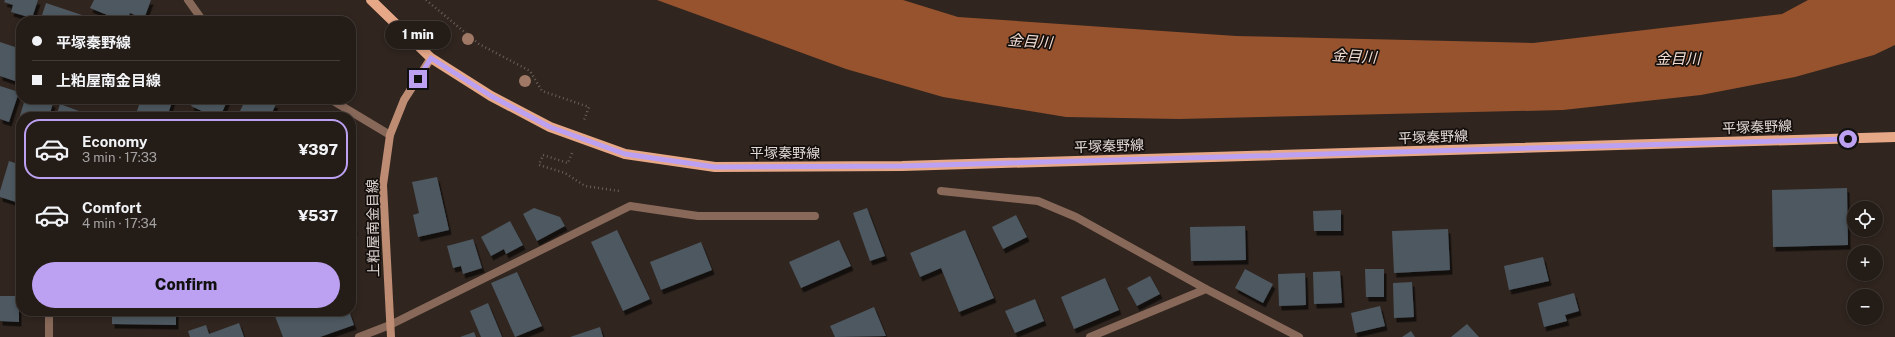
<!DOCTYPE html>
<html lang="en">
<head>
<meta charset="utf-8">
<style>
	body { margin:0; font-family:"Public Sans","Noto Sans JP",sans-serif; background:#302924; color:#f1f3f6; height:100vh; display:flex; flex-direction:column; font-size:15px; white-space:nowrap }
	* { box-sizing:border-box; margin:0 }
	p { font-size:13px; color:#a3a1a1 }
	.icon { flex:none; width:22px; height:22px; fill:none; stroke:currentColor; stroke-width:2; stroke-linecap:round; stroke-linejoin:round }
	.map { position:relative; flex:1; overflow:hidden }
	.sheet { position:absolute; left:16px; top:112px; width:340px; height:204px; display:flex; flex-direction:column; background:#241c17; border-radius:16px; box-shadow:0 2px 6px #0003,0 0 0 1px #413a36 }
	.sheet>* { flex:none }
	.hud { position:absolute; left:16px; top:16px; width:340px; height:88px; border-radius:16px; box-shadow:0 2px 6px #0003,0 0 0 1px #413a36; display:grid; align-content:center; height:88px; padding:0 16px; background:#241c17 }
	.fabs { position:absolute; left:1847px; top:201px; display:grid; gap:8px }
	.fabs a { display:grid; place-items:center; width:36px; height:36px; border-radius:50%; background:#241c17; box-shadow:0 2px 6px #0003,0 0 0 1px #413a36; font-size:20px }
	.end { position:absolute; width:18px; height:18px; margin:-9px; border:5px solid #bca0f2; background:#111; box-shadow:0 0 0 2px #111 }
	.from { border-radius:50% }
	.bubble { position:absolute; height:28px; border-radius:14px; background:#241c17; box-shadow:0 2px 6px #0003,0 0 0 1px #413a36; font-size:13px; font-weight:800; line-height:28px; text-align:center }
	.hud b { display:flex; align-items:center; gap:14px; height:38px; font-size:15px }
	.hud b+b { border-top:1px solid #413a36 }
	.hud i { width:10px; height:10px; background:#f1f3f6 }
	ul { padding:7px 0 0; list-style:none }
	li { display:flex; align-items:center; gap:12px; height:60px; margin:0 8px 6px; padding:0 8px; border:2px solid transparent; border-radius:16px }
	li div { flex:1 }
	li b { display:block; font-size:15px }
	li em { font-style:normal; font-weight:800 }
	li.current { border-color:#bca0f2 }
	li>.icon { width:36px; height:36px; stroke-width:1.5 }
	.button { display:flex; gap:8px; margin-top:auto; padding:8px 16px }
	.button a { flex:1; height:46px; border-radius:24px; background:#bca0f2; color:#111; font-size:16px; font-weight:800; line-height:46px; text-align:center }
	.map>svg:first-child { display:block }
</style>
</head>
<body>
<div class="map">
<svg width="1895" height="337" viewBox="0 0 1895 337">
	<defs>
		<filter id="shadow"><feDropShadow dx="2.5" dy="4.5" stdDeviation="0" flood-color="#0009"/></filter>
	</defs>
	<rect width="100%" height="100%" fill="#30251f"/>
	<path fill="#96532e" d="M657,0H903L958,17L1236,36L1533,43L1782,14L1808,0H1895V45L1874,55L1795,77L1701,95L1563,110L1179,119L1066,117L943,97L846,69Z"/>
	<path fill="#4d5861" filter="url(#shadow)" d="M5,0H38L32,18L11,12L13,5L4,2Z
		M94,0H151L144,19L130,13L127,21H122L90,8Z
		M46,3L82,15L80,21H40Z
		M87,17L98,21H86Z
		M0,42L21,49V83L0,76Z
		M0,86L19,92L9,122L0,119Z
		M25,99H42L53,103L49,117H21V134L15,132Z
		M141,99H173L167,117H135Z
		M194,99H228L220,117H215L191,106Z
		M246,99H264L276,104L270,117H237Z
		M60,104L95,117H56Z
		M9,161L21,165V188L16,202L0,197V191Z
		M437,177L449,230L418,237L413,215L419,213L412,182Z
		M1847,188L1848,245L1773,247L1772,190Z
		M534,208L560,217L565,226L537,241L523,214Z
		M867,208L885,256L870,261L853,213Z
		M1341,210V231H1314L1313,211Z
		M351,211L355,231H351Z
		M1016,215L1027,237L1003,249L992,227Z
		M510,221L523,245L506,254L504,249L491,256L481,237Z
		M1245,226L1246,260L1191,261L1190,227Z
		M1448,229L1450,270L1394,273L1392,231Z
		M617,230L650,299L623,311L591,242Z
		M965,230L994,298L959,312L941,268L920,277L910,253Z
		M473,239L482,268L463,274L461,266L453,268L447,246Z
		M839,240L851,266L801,288L789,262Z
		M701,242L712,270L661,290L650,262Z
		M1543,257L1549,281L1509,290L1504,266Z
		M1245,269L1273,284L1263,303L1235,288Z
		M1365,269H1384V297H1366Z
		M1340,271L1342,303L1314,304L1313,272Z
		M517,272L542,326L515,337L491,283Z
		M1305,273L1306,305L1279,306L1278,274Z
		M1150,276L1160,294L1137,306L1127,288Z
		M1105,278L1119,310L1074,329L1061,297Z
		M1412,282L1414,317L1394,318L1393,283Z
		M1574,293L1579,311L1565,315L1567,321L1544,327L1538,303Z
		M0,296H19V322L0,321Z
		M1035,299L1044,321L1015,333L1005,311Z
		M488,303L502,337H481L470,311Z
		M1380,306L1385,326L1355,333L1351,313Z
		M874,307L886,336L835,337L830,326Z
		M112,311H176V325L112,324Z
		M273,311H336L337,314L349,311L354,325L320,337H283Z
		M239,323L244,337H190L188,331L206,325L209,334Z
		M1467,324L1479,337H1451Z
		M600,327L603,337H570Z
		M1411,331L1415,337H1402Z
		M474,332L476,337H460Z"/>
	<g fill="none" stroke-linecap="round" stroke-linejoin="round">
		<path stroke="#6a605a" stroke-width="2.5" stroke-dasharray="1 3" stroke-linecap="butt" d="M426,0L479,44L530,71L542,91L589,107L584,120
			M572,153L568,163L543,155L539,165L565,173L585,186L619,191"/>
		<path stroke="#876859" stroke-width="8" d="M390,325L630,206L698,216H815"/>
		<path stroke="#876859" stroke-width="8" d="M188,0L203,21
			M330,99L390,135
			M941,191L1038,201L1076,217L1206,289L1299,337
			M49,337V311
			M359,337L390,325
			M1090,337L1206,289"/>
		<path stroke="#bd8c73" stroke-width="8" d="M391,337L383,185L390,135L404,100L431,58"/>
		<path stroke="#e7a888" stroke-width="10" d="M371,0L431,58L491,96L550,127L625,154L715,167L902,166L1895,137"/>
	</g>
	<g fill="#9f7966">
		<circle cx="468" cy="39" r="6"/>
		<circle cx="525" cy="81" r="6"/>
	</g>
	<g fill="none" stroke-linecap="round" stroke-linejoin="round">
		<path stroke="#bca0f2" stroke-width="5" d="M418,79L431,58L491,96L550,127L625,154L715,167L902,166L1848,139"/>
	</g>
	<g text-anchor="middle" dominant-baseline="central" stroke-width="3.5" stroke-linejoin="round" paint-order="stroke">
		<g font-size="14" fill="#e0d8d4" stroke="#140f0c">
			<text transform="translate(1757 127) rotate(-2)">平塚秦野線</text>
			<text transform="translate(1433 137) rotate(-2)">平塚秦野線</text>
			<text transform="translate(1109 146) rotate(-2)">平塚秦野線</text>
			<text x="785" y="153">平塚秦野線</text>
			<text transform="translate(373 228) rotate(-91)">上粕屋南金目線</text>
		</g>
		<g font-size="15" font-style="italic" fill="#f1dcd2" stroke="#140f0c">
			<text transform="translate(1030 41) rotate(4)">金目川</text>
			<text transform="translate(1354 56) rotate(3)">金目川</text>
			<text x="1678" y="58">金目川</text>
		</g>
	</g>
</svg>
<div class="fabs">
<a><svg class="icon" aria-label="locate" viewBox="0 0 24 24"><circle cx="12" cy="12" r="6"/><path d="M12 2v4M12 18v4M2 12h4M18 12h4"/></svg></a>
<a>+</a>
<a>−</a>
</div>
<i class="end from" style="left:1848px;top:139px"></i>
<i class="end" style="left:418px;top:79px"></i>
<div class="bubble" style="left:385px;top:21px;width:66px">1 min</div>
<div class="hud">
<b><i class="from"></i>平塚秦野線</b>
<b><i></i>上粕屋南金目線</b>
</div>
<section class="sheet">
<ul>
<li class="current"><svg class="icon" aria-label="car" viewBox="0 0 24 24"><path d="M5 17H2v-5l4-1 3-4h7l3 4 3 1v5h-3M9 17h6M6 11h13"/><circle cx="7" cy="17" r="2"/><circle cx="17" cy="17" r="2"/></svg><div><b>Economy</b><p>3 min · 17:33</p></div><em>¥397</em></li>
<li><svg class="icon" aria-label="car" viewBox="0 0 24 24"><path d="M5 17H2v-5l4-1 3-4h7l3 4 3 1v5h-3M9 17h6M6 11h13"/><circle cx="7" cy="17" r="2"/><circle cx="17" cy="17" r="2"/></svg><div><b>Comfort</b><p>4 min · 17:34</p></div><em>¥537</em></li>
</ul>
<div class="button"><a>Confirm</a></div>
</section>
</div>
</body>
</html>
